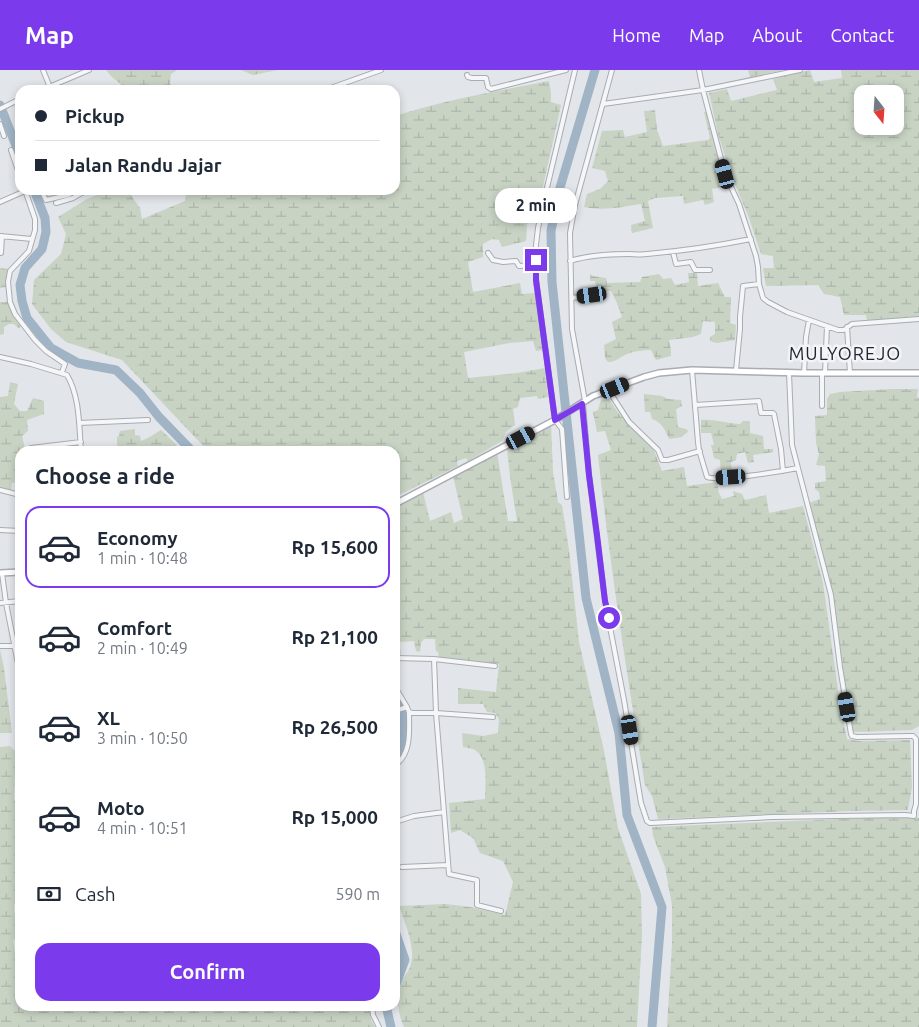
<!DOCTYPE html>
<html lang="en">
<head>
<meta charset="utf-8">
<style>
	body { margin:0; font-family:Ubuntu,sans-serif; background:#f6f6f7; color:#1f2937; height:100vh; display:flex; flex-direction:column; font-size:19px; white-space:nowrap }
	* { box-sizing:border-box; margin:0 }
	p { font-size:16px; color:#747a83 }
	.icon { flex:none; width:28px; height:28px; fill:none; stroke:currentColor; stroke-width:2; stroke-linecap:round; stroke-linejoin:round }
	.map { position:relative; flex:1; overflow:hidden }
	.panel { position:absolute; left:15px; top:376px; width:385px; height:565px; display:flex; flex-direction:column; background:#fff; border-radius:15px; box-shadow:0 2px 8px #0003 }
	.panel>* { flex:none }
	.guide { position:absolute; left:15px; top:15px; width:385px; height:110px; border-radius:15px; box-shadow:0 2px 8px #0003; display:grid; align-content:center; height:110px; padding:0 20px; background:#fff }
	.needle { width:32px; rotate:163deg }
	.tools { position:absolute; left:854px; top:15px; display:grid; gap:10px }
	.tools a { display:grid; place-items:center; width:50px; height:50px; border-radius:10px; background:#fff; box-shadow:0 2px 8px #0003; font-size:25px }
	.end { position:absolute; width:22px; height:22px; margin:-11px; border:6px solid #7c3aed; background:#fff; box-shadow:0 0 0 2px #fff }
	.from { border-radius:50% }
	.bubble { position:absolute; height:35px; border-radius:15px; background:#fff; box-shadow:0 2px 8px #0003; font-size:16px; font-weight:700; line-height:35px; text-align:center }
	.car { position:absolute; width:15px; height:30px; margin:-15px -8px; border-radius:6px; box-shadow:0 0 4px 1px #0007; background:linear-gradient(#222 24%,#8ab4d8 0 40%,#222 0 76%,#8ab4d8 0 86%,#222 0) }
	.guide b { display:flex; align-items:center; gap:18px; height:48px; font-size:19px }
	.guide b+b { border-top:1px solid #e0e1e3 }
	.guide i { width:12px; height:12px; background:#1f2937 }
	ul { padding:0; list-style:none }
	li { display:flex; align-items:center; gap:15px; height:82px; margin:0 10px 8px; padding:0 10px; border:2px solid transparent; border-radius:15px }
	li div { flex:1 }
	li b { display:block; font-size:19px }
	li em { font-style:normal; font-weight:700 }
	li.current { border-color:#7c3aed }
	li>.icon { width:45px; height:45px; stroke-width:1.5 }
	h2 { padding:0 20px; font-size:22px; line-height:60px }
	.pay { display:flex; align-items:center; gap:12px; height:55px; padding:0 20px; font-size:19px }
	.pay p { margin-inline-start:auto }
	.cta { display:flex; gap:10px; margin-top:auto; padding:10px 20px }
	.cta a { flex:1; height:58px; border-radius:15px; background:#7c3aed; color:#fff; font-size:20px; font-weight:700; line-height:58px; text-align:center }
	header { display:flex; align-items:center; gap:30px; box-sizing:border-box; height:70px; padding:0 25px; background:#7c3aed; color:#fff }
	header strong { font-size:24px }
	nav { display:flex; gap:28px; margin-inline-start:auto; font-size:18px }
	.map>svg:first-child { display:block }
</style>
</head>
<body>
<header>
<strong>Map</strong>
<nav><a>Home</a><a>Map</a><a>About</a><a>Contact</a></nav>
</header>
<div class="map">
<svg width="919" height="957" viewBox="0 0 919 957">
	<defs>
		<pattern id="wetland-marsh" width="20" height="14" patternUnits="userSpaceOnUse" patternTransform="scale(1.25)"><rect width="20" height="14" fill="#c8d3c4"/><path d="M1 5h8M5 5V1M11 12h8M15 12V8" fill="none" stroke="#acb6a9"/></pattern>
	</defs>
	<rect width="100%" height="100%" fill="#e2e5e9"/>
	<path fill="url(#wetland-marsh)" fill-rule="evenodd" d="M106,0H177L171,4L170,13L173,20H128L112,7Z
		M241,0H278L253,5Z
		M748,0H784L750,7Z
		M810,0L814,12L842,8L841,0H919V246L867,251L866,245H844L840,227L824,224L818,215L766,216L763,198H774L773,186L761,184L748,145L731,105L718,64L709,23L727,19L731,31L777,20L773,9ZM862,24H895V56H862Z
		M549,11L551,23V32L561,35L536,148L527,154L526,171L502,177L499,170L492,169L483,174V187L468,192L473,222L520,213L522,224L535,223L543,280L536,281L533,271L509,273L464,282L468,308L517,303L545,298L548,327L538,329L537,326L520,328L518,337L513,339L515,355L506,362L502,371L468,391L466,388L457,391L458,396L395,427V381H208L122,290L66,272L51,259L32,234L34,210L61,184L66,164L58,147L87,129L107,121L127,120L140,138L142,149L185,131L187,120H395V46C445,30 497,21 549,11Z
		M655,40L657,60L663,76L708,70L710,68L704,42H708L727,116L712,119L714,132L705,135L703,130L684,134L683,126L655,128L648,131L653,158L632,163L631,155L645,151L641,134C622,137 603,141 584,137L587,124L600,119L608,111L605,101L592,98L602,61L623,60L625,67L647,62L644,41Z
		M0,198L8,199L6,207V217L0,218Z
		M688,203H697L698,216L718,213L725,227H731L730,253L736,255L735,270L716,273L710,271V267L715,264V252L703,251L701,264L693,267L669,270L671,280V286L656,290L651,280C643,280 635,281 627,284C620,287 616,292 608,292L605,288L604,275L616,269L612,252L622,247L617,233L611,221H597L595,211H590V204L593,206L606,208L607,213L640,212L642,207L659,204L663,209L671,208L675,215L689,212Z
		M0,232H8L14,244L21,257L18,258L14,254H9L4,257V264L0,265Z
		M10,312L18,314L14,334L20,341H27L33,328L44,331V344L27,350L28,361L22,366L25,379L27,381H20V418L19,412L12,413L11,421L0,419V327L8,326Z
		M892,319H918L917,326L919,329V656L912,660L854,662L851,660L833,524L809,433L820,429L819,422L815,419V413L826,411L825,396L816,395L819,384L816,373L815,346L827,345V329L830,324L840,322Z
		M644,324L662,326L668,329L681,330L682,336L676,339L678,357L686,359L688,361C687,364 684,364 682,367L669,369C665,360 662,352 652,349L650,342H645Z
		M609,329L619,344L634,360L653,378L662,401L684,397L687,416L717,412L719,423L722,429L734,426L733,421L742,424L745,430L766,425L769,443L803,436L823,513L840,634L847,669L859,671L910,670L912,717L908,740L851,741L658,749L652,726L645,715C627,605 610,496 598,385L611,380L605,361L597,362L593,342L598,340L601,330Z
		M701,350C715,349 727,354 740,354L743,351H750V363L763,366L764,379H773V382L753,385L754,392L748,393L745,382L737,384L736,390L731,392L732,404H721L720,390L714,388L711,375H714L711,363H701Z
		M551,354L553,402L558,432L562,435L569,480L579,572L604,681L618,758L641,824L642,865L637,957H404C397,941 396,928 402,911C405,905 410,900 411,893C416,878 404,851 399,836L446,834L470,837L505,845L513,812L503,791L480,783L473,768L460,760L451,763L449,733L485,729C485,714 489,689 475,680C472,678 467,678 463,677L462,663L483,666L498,663L499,649L495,643L487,642L483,634H458V618L496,622L499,594L439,587L438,582L436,581L435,569H424L421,573L420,582L416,581L414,571L399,572L401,584H395V436L423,422L430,451L451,442L454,453L463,449L453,406L497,382L508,451H517L510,407L507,378Z
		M135,359V365L140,366L141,371C149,368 154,364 161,360L177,375L171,381H123L122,379L117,378V367L119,366L120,361Z
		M0,580L4,598L12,663H0Z
		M10,676L15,681V686L20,688V699L15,702L14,729L20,734V755H15L16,812L20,814V834H14V843L20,844V869L13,870L16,888H20V936H369L371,950L375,957H0V677Z
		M866,748H919V957H667L672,875V835L665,797L653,766L652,757Z"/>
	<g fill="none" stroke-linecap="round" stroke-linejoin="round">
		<path stroke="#a0b4c6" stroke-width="9" d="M595,0L559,121L551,161L552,212L586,528L619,663L627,745L662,837L652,957
			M0,35L20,86
			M34,120L45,148L46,162L42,179L25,198L20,215L22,231L27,248L51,278L78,293L116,300L140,323L159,347L192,381
			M395,631L401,640L404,661L401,681L395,686
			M395,861L405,890L395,917
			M389,936L387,940L391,957"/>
		<defs>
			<path id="street" d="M43,0L51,20
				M699,0L703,20L725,104L739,134L756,186L758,197L759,214L763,228L768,232L787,242L838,260H844L852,254L919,249
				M467,5L468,7L472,8H486L488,17L491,19L566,0
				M42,20L89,0
				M325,20L381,0
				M603,34L703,20L800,0
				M0,39L20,29
				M0,54L4,66
				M11,80L20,106
				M25,120L35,149V160L29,181L10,201L8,212L10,232L15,244L35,270L46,281L65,294L62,302
				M41,120L46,130L68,125L78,120
				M0,132L25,121
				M56,133L73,128L87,120
				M0,166L32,169
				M673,182L676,194L691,192L695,200H710
				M1,183L2,166
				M488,183L493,190L503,192L516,191L519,196L536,195
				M570,191C589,185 608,184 628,184C634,184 641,185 647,184C682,181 716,176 751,169
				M572,228L592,225
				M847,257L850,303
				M0,287L31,294L67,305C80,327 79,356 81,381
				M692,300L698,372L699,380L707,407C719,412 783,401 798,398
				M736,300L740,259V247L743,216L759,214
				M804,303L806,267L809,250
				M825,303L827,256
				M609,321L629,352L658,380L662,390H668L700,381
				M585,331L572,259L570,163L575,135L612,0
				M583,334L589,405L605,531L624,630L641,733L647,751L650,753L772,747L905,745L914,746V741L916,734V669L913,666H910L857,667L852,666L851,664L840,597L831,525L792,375L789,303
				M695,335L759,331L761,343H773L774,344L781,379L783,401
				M822,336V303
				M79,353L148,350
				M31,378L81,372
				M0,420L20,425
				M567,427L562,359L555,350L536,210V175L538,158L545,126L575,0
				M0,460L20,461
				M2,503L6,533L20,604
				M0,533L20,531
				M0,576H14
				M395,588L434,589L495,596
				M434,589L436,643L449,804L477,810V835L501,841
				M395,617L407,637
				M395,641L407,637L409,642L412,643H436L493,647
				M395,654L396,659L395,667
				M395,695C412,684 409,660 409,642
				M395,752L414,746L444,742
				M402,797L448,795
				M372,936L373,945L379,957"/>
			<path id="secondary" d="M395,434L555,350L593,326L644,307L659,303L692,300L804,303H919
				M0,503L20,502"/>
		</defs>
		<use href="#street" stroke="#a8acb3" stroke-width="6"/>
		<use href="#secondary" stroke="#a8acb3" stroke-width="8"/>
		<use href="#street" stroke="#f5f6f8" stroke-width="4"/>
		<use href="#secondary" stroke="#fff" stroke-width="5"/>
	</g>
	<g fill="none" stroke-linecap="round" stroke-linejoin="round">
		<path stroke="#7c3aed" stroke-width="6" d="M536,190V210L555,350L582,334L589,405L597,465L605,531L609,548"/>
	</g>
	<g text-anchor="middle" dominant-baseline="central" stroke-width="5" stroke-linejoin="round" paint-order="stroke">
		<g font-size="18" letter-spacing="1" fill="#1e2531" stroke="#f2f4f7">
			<text x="845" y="283">MULYOREJO</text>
		</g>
	</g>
</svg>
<div class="tools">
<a><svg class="needle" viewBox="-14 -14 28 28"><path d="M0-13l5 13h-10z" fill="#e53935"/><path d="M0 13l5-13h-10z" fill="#747a83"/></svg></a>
</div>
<i class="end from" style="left:609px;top:548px"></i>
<i class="end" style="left:536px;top:190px"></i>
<div class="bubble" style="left:495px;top:118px;width:82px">2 min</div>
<i class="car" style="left:725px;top:104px;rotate:345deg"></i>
<i class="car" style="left:592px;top:225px;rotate:262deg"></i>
<i class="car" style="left:615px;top:318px;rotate:68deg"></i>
<i class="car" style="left:521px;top:368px;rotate:62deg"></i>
<i class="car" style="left:731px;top:407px;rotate:266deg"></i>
<i class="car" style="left:847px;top:637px;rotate:350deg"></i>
<i class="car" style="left:630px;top:660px;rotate:171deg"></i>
<div class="guide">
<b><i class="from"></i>Pickup</b>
<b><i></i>Jalan Randu Jajar</b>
</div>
<section class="panel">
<h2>Choose a ride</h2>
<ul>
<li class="current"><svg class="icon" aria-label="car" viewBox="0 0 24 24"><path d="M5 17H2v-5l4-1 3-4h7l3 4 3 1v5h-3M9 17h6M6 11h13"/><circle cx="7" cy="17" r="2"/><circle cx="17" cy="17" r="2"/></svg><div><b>Economy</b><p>1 min · 10:48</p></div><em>Rp 15,600</em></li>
<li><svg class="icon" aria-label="car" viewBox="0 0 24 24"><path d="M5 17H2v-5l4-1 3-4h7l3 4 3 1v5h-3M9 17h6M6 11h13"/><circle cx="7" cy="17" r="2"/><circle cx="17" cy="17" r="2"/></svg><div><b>Comfort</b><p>2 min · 10:49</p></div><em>Rp 21,100</em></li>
<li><svg class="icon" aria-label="car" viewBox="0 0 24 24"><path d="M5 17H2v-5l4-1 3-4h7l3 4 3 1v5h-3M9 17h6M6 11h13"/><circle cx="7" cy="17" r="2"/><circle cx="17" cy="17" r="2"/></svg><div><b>XL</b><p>3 min · 10:50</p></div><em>Rp 26,500</em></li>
<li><svg class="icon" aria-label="car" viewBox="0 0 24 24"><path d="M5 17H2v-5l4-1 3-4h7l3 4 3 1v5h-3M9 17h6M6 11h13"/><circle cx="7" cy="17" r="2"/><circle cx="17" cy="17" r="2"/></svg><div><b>Moto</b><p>4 min · 10:51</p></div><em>Rp 15,000</em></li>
</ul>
<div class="pay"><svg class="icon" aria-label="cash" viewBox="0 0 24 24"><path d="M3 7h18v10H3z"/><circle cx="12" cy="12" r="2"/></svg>Cash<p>590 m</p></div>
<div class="cta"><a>Confirm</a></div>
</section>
</div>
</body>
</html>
